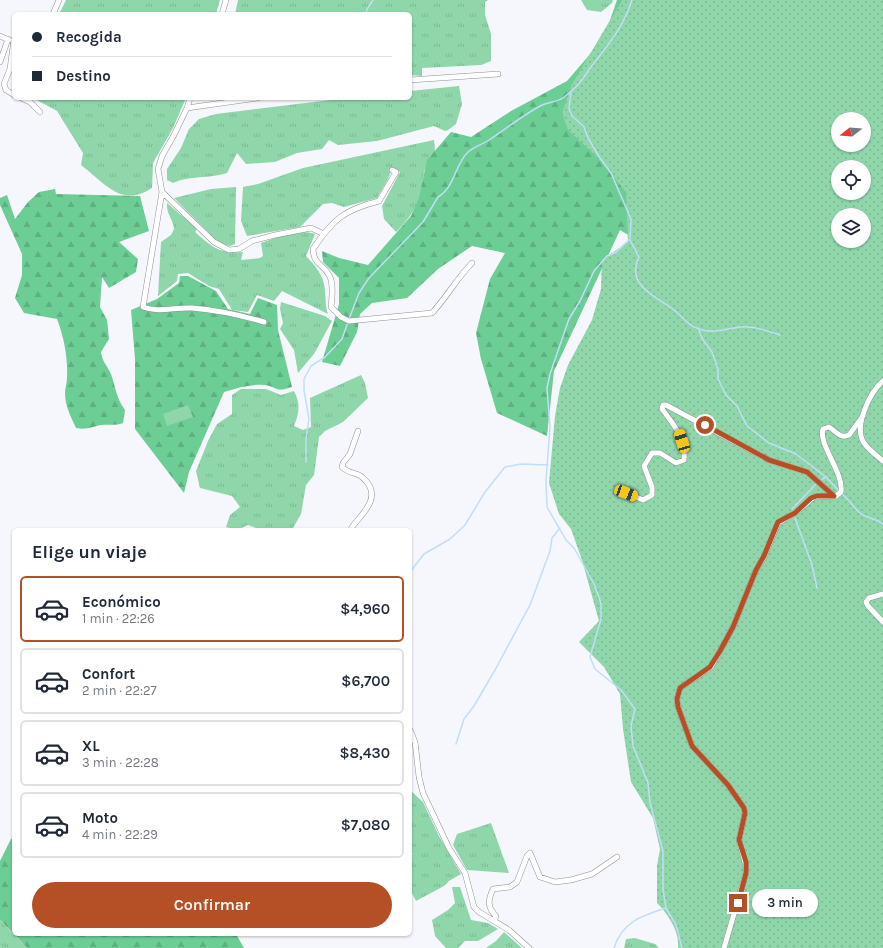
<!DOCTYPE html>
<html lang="es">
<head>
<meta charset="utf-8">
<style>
	body { margin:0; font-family:Karla,sans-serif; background:#f2f2f3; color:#1f2937; height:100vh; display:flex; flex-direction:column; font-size:15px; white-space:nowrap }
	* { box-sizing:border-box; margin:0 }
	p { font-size:13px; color:#747a83 }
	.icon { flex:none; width:22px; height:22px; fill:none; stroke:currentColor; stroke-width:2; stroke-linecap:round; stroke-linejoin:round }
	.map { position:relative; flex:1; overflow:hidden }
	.sheet { position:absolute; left:12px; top:528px; width:400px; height:408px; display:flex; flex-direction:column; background:#fff; border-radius:6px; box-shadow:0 1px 3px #0004 }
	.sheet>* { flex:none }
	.banner { position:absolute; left:12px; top:12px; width:400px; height:88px; border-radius:6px; box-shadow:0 1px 3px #0004; display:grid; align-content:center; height:88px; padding:0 20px; background:#fff }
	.needle { width:26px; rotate:253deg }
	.controls { position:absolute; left:831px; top:112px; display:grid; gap:8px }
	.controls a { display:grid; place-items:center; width:40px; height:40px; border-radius:50%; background:#fff; box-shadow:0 1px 3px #0004; font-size:20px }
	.end { position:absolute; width:18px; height:18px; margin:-9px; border:5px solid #b54f26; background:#fff; box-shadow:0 0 0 2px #fff }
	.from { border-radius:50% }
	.bubble { position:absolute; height:28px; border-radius:14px; background:#fff; box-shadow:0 1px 3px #0004; font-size:13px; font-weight:600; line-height:28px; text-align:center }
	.car { position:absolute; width:12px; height:24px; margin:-12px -6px; border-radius:5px; box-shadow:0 0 3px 1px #0007; background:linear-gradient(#f5c518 24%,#345 0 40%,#f5c518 0 76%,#345 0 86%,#f5c518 0) }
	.banner b { display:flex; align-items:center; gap:14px; height:38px; font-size:15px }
	.banner b+b { border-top:1px solid #e0e1e3 }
	.banner i { width:10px; height:10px; background:#1f2937 }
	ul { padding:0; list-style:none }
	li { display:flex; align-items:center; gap:12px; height:66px; margin:0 8px 6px; padding:0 12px; border:2px solid #e0e1e3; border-radius:6px }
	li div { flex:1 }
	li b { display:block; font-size:15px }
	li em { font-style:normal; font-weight:600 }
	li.selected { border-color:#b54f26 }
	li>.icon { width:36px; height:36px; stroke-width:1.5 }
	h2 { padding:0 20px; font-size:18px; line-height:48px }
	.button { display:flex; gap:8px; margin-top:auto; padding:8px 20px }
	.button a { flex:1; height:46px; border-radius:24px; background:#b54f26; color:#fff; font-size:16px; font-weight:600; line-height:46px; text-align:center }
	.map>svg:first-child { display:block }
</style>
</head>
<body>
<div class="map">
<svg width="883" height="948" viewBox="0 0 883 948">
	<defs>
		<pattern id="grass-tufts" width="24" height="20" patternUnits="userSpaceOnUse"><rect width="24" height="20" fill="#90d6ab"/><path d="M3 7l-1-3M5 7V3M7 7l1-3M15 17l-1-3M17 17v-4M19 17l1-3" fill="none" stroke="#7cb893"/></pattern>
		<pattern id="forest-firs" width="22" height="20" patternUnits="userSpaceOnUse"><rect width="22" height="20" fill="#6ccd95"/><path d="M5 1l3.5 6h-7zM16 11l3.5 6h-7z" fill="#5eb080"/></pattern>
		<pattern id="park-dots" width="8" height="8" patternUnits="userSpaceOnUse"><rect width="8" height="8" fill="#90d6ab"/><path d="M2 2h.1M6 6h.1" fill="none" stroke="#7cb893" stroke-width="1.8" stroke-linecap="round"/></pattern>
	</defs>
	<rect width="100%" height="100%" fill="#f6f6fd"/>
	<path fill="url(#grass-tufts)" d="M66,0H220L216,14H59Z
		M238,0H488L485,2V15L491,34V61L481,65L422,68V76L410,75V14H235Z
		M581,0H613L612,3L601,12L587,10Z
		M459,86L462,104L456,124L448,130L445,131L434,126L377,141L338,145L329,140L322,149L297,153L275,162L246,164L237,153L227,173C209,179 189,175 173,183L167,180V169L181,148L189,129L199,119L216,114L347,98H410V91Z
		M33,98H186L173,128L153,163L152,188C121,208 106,184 81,165L83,153L57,111Z
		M434,140L435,151C421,167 425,178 420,197C415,211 406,222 396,232L384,219L382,206L400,172L392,168L388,179L377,198L344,207L332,203L323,204L300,227L247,236L241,221L243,187L258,184L303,168Z
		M236,187L235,244L230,246L219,243L174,198L211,189Z
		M167,203L197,229L195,232C212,247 219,254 243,252L241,260L260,258L263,256L261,243C274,238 302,228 315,234L306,256C316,267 324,275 325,291C326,300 325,306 328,314L282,291L274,301L257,295L248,312L232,310L219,289L209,286L188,273L178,274L177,281L158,296L161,242L171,235L174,229C173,219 166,214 167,203Z
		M281,302L325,316L332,321L314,354L298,373L294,350L280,329L283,323L280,309Z
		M361,375L365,383L368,398L343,422L325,431L319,437L314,475L306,485L301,514L292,530H261L248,525L237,530L226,527L230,515L240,507L232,496L200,488L196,471L208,441L217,424L232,414V395L241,389H266L281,395L294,391C301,404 299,413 294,426L303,430L311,427L310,398Z
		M410,790L423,802L439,836L461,874L449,881L444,886L416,901L410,889V856L413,854L410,852Z
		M491,823L509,873L467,870L453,845L457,834Z
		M452,887H460L471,920L488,923L498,929L478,941H465L458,948H446L435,936L432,920L448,910L455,903Z
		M0,920L27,948H0Z
		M504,932L522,948H486L496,941Z
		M635,938L655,944L659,948H624L626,939Z"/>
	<path fill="url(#forest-firs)" d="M617,0H689L677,264L620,230L554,371L547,436L497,413L481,359L476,333L490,279L505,253L472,246L438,269L407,298L372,303L360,314L357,332L340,366L322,362L339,304V278L323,262L322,251L339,258L368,265L411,216L419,198L427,160L451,132L471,137L511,111L567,81L604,38Z
		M55,189L56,194L140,196L149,231L119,242L138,259L136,272L109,288L102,277L100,307L107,320L109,339L101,352C102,361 106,364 110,372C116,386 115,396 125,410L123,423C115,426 109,424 101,425C91,427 87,430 76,428C71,417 65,406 65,393C65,388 67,383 67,378C68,358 64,337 57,319L24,313L15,298L22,275V254L0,205V198L7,195L15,219L28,202L39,192Z
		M180,276H188L216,291L228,309L250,314L258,298L277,305L278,330L292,387C274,393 279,387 264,385C250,384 237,388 224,392L189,472L184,493L135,429V359L131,310L157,299L179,283Z
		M14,838V934L0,920V861L11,839Z
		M14,934H236L244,948H27Z"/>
	<path fill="url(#park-dots)" fill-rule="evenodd" d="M622,0H883V948H678C680,932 668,914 657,903V866L660,849L653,818L631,782L623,729L620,694L604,667L579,642L599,621L582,560L571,529L559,514L549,483L555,416L560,388L568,365L592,320L601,289L602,260L628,242L626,192L596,156L568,130L562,113L571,86ZM838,119H864V145H838ZM838,167H864V193H838ZM838,215H864V241H838Z"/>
	<path fill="#90d6ab" d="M188,405L193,417L167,426L163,414Z"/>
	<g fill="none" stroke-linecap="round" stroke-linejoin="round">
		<path stroke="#c0def9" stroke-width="1.5" d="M366,14L367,9L373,0
			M571,91L569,109L572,116L584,127L588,138L600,158L611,173L631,219L630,239L615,253L607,256L594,271L580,301L569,319L550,374L547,388L550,427L546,481L547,507L566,540L574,548L594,584L601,603V619L590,657L595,669L621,690L635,709L631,726L633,746L648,783L650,803L663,851V889L666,908L676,925L682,948
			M630,240L639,257C626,283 652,295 670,307C685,317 688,329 708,331C718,332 730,328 741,327C754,326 768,331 780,335
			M349,319L359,293L369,278L423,222L438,197C455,187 455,164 468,152C474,147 483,144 489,140C507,128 523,115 542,105C549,102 557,102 563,98C576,89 582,80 591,67C608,45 624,26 632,0
			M698,328L703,340L712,352L718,369V379L726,395L737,406L747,426L769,443L796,454L826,477L839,491
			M306,462V438L309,419L304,390V379L311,366L325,357L342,339L348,322
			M822,479L826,477
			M842,494C849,499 853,507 860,513C867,519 876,518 883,524
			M792,509L816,484
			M795,518L812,565L817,588
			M410,572L424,554L450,539L465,525L485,492L505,467L521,464L548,465
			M456,744L464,719L474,706L495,670L530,605L550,551L552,538L560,528
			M614,948C622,922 641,916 666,908"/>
		<defs>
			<path id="street" d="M53,14L59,0
				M222,14L226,0
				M0,36L9,40
				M14,39L10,69L4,84L6,90L14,95
				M0,62L8,39
				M410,80L498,74
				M21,98L30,102L40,112
				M190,98L187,108L174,135L162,156L158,169L162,192L143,307C158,313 175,307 192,308C217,310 240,315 264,322
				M187,108L258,98
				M392,170L396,172L379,201C344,210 333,219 313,249C314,266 323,263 329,275C334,283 332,298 331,307L341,317L349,321L432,313C447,297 457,278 472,263
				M162,192L214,242L229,250L239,249L252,241L275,235L311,228L324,234
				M883,381C870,392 853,427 864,443C869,450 877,456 883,461
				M627,493L643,500L652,495V487L644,466L652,453H660L676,463L684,460C686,439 675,426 662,409L663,405H666L769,460L807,472L834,496
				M351,530L352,527C363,513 381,498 366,481C364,479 362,476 359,475C353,472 348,473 342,467L343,463L350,454L358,431
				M883,594L869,598L866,602L868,606L883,622
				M410,730L415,742L419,777L423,793L449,848L465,873L474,907L479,912L509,930L529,948
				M494,921L496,916C487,907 488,900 493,889L510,887L517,882L527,856L530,853L540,877L555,882L571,880L592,874L617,857
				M724,948L746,873L745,862L739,840L745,813L744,808L728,785L692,746L678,707L677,699L680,688L711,667L720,651L733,627L756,570L764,557L778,523L795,513L814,497L836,496L841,492C844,472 818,445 823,429L829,427C837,432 840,439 849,435L863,416"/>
		</defs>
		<use href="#street" stroke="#909096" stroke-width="6"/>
		<use href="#street" stroke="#fff" stroke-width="5"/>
	</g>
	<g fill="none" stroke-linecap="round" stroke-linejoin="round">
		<path stroke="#b54f26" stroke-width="5" d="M705,425L769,460L807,472L834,496H817L811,498L795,513L778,522L764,556L756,570L733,627L720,651L710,667L680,688L677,699L678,707L692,746L728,785L744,808L745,813L739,840L746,862V873L738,903"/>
	</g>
</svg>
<div class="controls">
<a><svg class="needle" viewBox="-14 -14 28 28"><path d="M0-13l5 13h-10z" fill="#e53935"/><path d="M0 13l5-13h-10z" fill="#747a83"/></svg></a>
<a><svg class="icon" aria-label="locate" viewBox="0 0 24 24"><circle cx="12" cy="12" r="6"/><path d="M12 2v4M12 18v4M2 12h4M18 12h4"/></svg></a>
<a><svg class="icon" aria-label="layers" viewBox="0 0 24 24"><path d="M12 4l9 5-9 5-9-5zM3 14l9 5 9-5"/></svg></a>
</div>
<i class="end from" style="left:705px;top:425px"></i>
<i class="end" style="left:738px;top:903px"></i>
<div class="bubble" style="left:752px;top:889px;width:66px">3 min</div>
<i class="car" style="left:682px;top:441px;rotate:343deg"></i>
<i class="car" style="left:626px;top:493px;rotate:111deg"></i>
<div class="banner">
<b><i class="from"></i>Recogida</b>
<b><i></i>Destino</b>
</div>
<section class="sheet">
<h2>Elige un viaje</h2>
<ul>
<li class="selected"><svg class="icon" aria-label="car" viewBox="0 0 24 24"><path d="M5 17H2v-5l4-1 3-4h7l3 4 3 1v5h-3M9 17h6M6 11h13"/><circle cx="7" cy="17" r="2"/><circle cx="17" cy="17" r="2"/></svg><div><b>Económico</b><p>1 min · 22:26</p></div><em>$4,960</em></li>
<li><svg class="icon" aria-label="car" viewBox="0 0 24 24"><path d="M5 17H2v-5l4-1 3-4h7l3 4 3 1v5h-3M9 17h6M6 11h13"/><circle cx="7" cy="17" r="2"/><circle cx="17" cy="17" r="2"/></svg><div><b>Confort</b><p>2 min · 22:27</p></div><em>$6,700</em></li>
<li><svg class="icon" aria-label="car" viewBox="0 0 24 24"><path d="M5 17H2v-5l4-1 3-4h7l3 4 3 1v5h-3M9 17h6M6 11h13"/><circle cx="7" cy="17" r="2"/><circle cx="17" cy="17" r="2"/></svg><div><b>XL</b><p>3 min · 22:28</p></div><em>$8,430</em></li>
<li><svg class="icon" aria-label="car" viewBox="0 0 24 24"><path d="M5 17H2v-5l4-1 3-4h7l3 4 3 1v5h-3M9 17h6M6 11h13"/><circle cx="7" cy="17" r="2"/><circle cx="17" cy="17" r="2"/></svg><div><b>Moto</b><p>4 min · 22:29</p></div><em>$7,080</em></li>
</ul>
<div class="button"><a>Confirmar</a></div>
</section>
</div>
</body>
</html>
